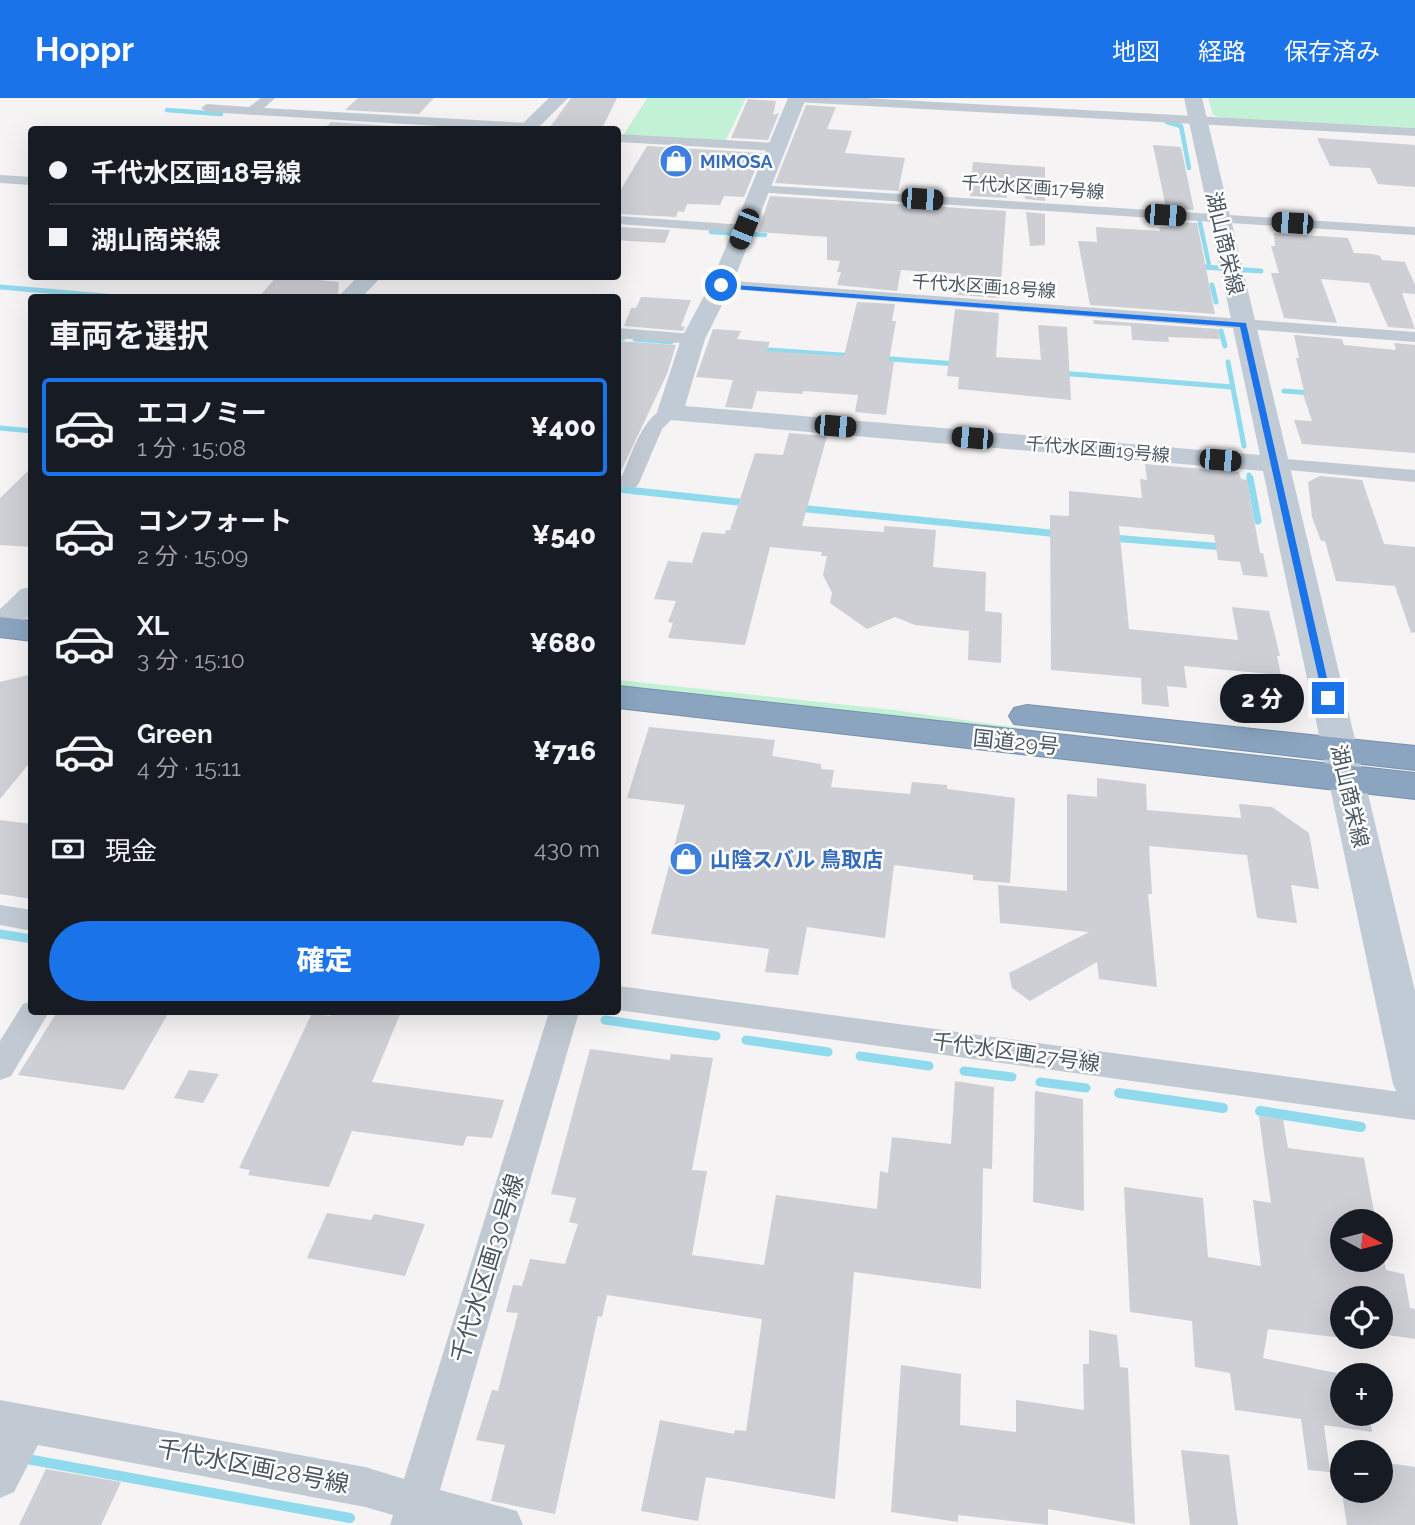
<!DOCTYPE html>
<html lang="ja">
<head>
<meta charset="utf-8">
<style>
	body { margin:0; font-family:Raleway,"Noto Sans JP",sans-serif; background:#242831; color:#f1f3f6; height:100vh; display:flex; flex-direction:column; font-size:26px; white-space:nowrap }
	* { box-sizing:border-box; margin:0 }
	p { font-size:23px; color:#9ea1a6 }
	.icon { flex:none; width:38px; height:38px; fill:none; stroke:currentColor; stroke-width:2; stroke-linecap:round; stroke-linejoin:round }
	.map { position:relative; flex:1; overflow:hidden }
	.details { position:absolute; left:28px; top:196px; width:593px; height:721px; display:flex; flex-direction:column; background:#171b24; border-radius:7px; box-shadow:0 7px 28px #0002 }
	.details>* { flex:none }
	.banner { position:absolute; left:28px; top:28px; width:593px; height:154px; border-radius:7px; box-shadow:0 7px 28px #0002; display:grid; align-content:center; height:154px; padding:0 21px; background:#171b24 }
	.needle { width:46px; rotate:97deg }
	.buttons { position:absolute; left:1330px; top:1111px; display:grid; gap:14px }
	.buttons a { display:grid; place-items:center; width:63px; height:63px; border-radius:50%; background:#171b24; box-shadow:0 7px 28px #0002; font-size:35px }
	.end { position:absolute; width:32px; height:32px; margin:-16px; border:9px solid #1a73e8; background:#fff; box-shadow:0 0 0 4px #fff }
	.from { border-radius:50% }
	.bubble { position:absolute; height:49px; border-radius:24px; background:#171b24; box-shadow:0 7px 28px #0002; font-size:23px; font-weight:800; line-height:49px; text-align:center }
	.car { position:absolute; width:21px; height:42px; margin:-21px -10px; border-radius:9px; box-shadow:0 0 5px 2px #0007; background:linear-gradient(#222 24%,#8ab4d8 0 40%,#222 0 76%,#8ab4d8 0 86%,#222 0) }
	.banner b { display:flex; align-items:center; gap:24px; height:66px; font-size:26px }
	.banner b+b { border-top:2px solid #363941 }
	.banner i { width:18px; height:18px; background:#f1f3f6 }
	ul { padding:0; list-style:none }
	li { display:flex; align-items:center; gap:21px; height:98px; margin:0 14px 10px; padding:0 7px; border:4px solid transparent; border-radius:7px }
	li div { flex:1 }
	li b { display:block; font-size:26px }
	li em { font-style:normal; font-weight:800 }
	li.selected { border-color:#1a73e8 }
	li>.icon { width:63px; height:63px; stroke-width:1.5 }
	h2 { padding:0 21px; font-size:32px; line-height:84px }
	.pay { display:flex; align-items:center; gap:18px; height:77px; padding:0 21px; font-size:26px }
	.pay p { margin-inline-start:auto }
	.cta { display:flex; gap:14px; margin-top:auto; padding:14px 21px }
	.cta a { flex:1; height:80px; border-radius:42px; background:#1a73e8; color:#fff; font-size:28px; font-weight:800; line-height:80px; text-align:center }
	header { display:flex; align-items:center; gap:42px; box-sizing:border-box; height:98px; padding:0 35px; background:#1a73e8; color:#fff }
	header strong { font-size:33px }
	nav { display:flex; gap:38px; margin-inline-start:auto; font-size:24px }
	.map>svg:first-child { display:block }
</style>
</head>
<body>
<header>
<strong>Hoppr</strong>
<nav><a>地図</a><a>経路</a><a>保存済み</a></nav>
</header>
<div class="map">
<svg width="1415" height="1427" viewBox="0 0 1415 1427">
	<rect width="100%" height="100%" fill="#f5f3f3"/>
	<path fill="#c3f1d5" d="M647,0H746L725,44L623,38Z
		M1208,0H1415V30L1222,20L1213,17Z
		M618,582L893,612L1048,634L1049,637L618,591Z"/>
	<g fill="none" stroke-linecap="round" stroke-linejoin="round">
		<path stroke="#90daee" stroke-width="4.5" d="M167,12L221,16
			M1167,24L1181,28L1189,70
			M1200,125L1209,167
			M711,134L765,137"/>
		<path stroke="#90daee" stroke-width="5" d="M1204,169L1261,173
			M1212,187L1216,204
			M0,189L128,200
			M1221,233L1225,248
			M618,240H623
			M635,241L671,244
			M756,251L855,258
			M878,260L956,266
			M1228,264L1244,348
			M1060,275L1232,289
			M1284,293L1313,295
			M0,330L32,333
			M1249,377L1250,382"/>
		<path stroke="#90daee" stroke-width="7" d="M1250,380L1258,423
			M618,391L747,405
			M798,410L1060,436
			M1112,440L1224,449"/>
		<path stroke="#90daee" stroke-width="9" d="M0,836L32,841
			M605,922L716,938
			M746,942L828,954
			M860,958L929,968
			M964,973L1012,979
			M1040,984L1086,990"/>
		<path stroke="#90daee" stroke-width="10" d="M1119,995L1223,1010
			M1260,1013L1361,1029
			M27,1361L350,1420"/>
	</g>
	<path fill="#cdcfd5" d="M358,0H434L419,16L345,12Z
		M571,0H617L601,32H548Z
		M748,1L776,3L773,17L779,15L768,42L731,40Z
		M806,7L836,9L827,31L852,33L845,55L905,60L898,93L775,85Z
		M331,24L407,29L404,32H323Z
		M1317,40L1415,47V89L1378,86L1370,70L1330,68Z
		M1153,47L1181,49L1194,112L1166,110Z
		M647,48L762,55L744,99L724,98L720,107L687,106L684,114L678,113L676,119L618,116V96Z
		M973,64L1045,69V103L1025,101L1024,94H1007V100L970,98Z
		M770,98L1006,113L1000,200L957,197L958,176L901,172L897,193L837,187L841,174H837L840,163L827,162V139L758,134Z
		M1026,114L1045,116V147L1030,148Z
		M1168,124L1197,125L1215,216L1090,207L1078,143L1097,144L1096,129L1160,133L1159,129H1169Z
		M618,129L670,132L665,145L629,143L618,142Z
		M1274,135L1348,140L1354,155L1373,156L1380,158L1382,162L1405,164L1415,187V196L1402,195L1415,231L1388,229L1369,185L1321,181L1337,225L1284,220L1271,175H1279L1271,148H1275Z
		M277,178L339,184L338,195L335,200H258Z
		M641,199L691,202L681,228L685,229L683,233L624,228L631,210H636Z
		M857,204L895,206L892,223H896L889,263L894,264L886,317L855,314L858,297L803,293L802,296L757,293L752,311L725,309L733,282L696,279L713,231L741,233L737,241L770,244L766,253L844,258Z
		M955,211L999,215L996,259L1041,262L1038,227L1067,229L1071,302L958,291L959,279L947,278Z
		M1093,222L1218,231L1220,241L1168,239L1169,244L1132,242L1131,228L1094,226Z
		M1294,237L1342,241L1344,247L1396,252L1394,245L1415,247V355L1302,346L1294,322L1312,323L1303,296L1305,297L1296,260H1299Z
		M618,243L676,247L667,276L620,375H618Z
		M789,335L827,338L802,428L884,434V428L936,432L933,469L986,474L985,513L1002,515L1001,565L968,562L969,533L915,527L895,519L867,531L830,505L832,495L823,477L827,458H821L822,454L770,449L745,547L668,540L673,525L668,524L676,503L654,501L668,463L692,465L702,434L725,436L726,432H730L755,355L783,357Z
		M1145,366L1239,374L1241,381L1247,382L1260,455H1263L1268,479L1243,477L1240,464L1218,462L1214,437L1119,428L1129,531L1238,542L1232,509L1269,513L1280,558H1277L1281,577L1184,568L1187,590L1167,588L1169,609L1142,606L1141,580L1051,572L1050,417L1069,418V393L1142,400L1140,381L1147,382Z
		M32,369V449L0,447V400Z
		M1320,378L1362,382L1384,446L1415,449V534L1411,535L1395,488L1336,483L1325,443H1321L1312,419L1308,384Z
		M32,576V662L0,701V584Z
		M649,629L775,642L772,658L821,666V671L834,672L831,689L910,696L912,684L947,687V691L1015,700L1010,785L973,782V777L894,767L885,840L807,829L798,877L765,874L769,851L651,836L685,707L627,700Z
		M1097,680L1146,686L1147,712L1241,720L1239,706L1272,709L1309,735L1319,791L1291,787L1297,825L1257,820L1247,757L1149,748L1152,796H1148L1157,889L1099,881L1097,864L1030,903L1012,890L1009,875L1089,834L1000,825L998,787L1067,793V696L1097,699Z
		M0,722L32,726V801L0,796Z
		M57,914H169L124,992L18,977Z
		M332,914H401L372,984L504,1002L492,1040L467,1038L463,1048L352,1033L329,1089L248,1077L250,1072L239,1070L312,915L330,918Z
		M590,951L670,962L671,956L713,960L692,1072L707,1073L692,1157L764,1167L776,1097L877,1111L880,1073L888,1075L892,1039L951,1046L955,983L994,989L992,1071L983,1070L981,1191L854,1174L835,1401L706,1379L698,1423L641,1413L660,1322L734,1336L735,1332L746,1333L762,1221L607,1197L602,1219L598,1218L555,1416L491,1403L505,1347L476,1342L492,1292L498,1293L518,1215L506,1214L513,1187L522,1188L530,1161L565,1166L578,1126L569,1124L576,1100L551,1096Z
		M189,972L219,976L203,1005L174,1000Z
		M1035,993L1083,1001L1084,1113L1033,1104Z
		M1259,1018L1283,1021L1288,1050L1364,1060L1376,1124H1342V1162H1381V1148L1386,1172L1404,1176L1410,1210L1415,1211V1241L1381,1236V1200H1342V1239H1359L1360,1242L1268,1231L1263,1260L1351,1278H1342V1316H1370L1372,1334L1324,1327L1330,1374L1308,1372L1301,1321L1235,1312L1230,1275L1195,1269L1192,1223L1130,1214L1124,1089L1203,1100L1208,1159L1261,1168L1253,1102L1271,1105Z
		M327,1115L371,1122L374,1116L425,1126L405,1178L307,1160Z
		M1089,1232L1117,1237L1120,1269L1128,1270L1135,1426L1048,1411V1427L958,1417V1424L891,1414L901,1267L961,1276L960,1327L1016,1334V1302L1084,1312L1083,1266H1089Z
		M1181,1352L1229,1357L1238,1427H1190Z
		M1381,1364L1415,1369V1427H1347L1338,1371L1342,1372V1393H1381Z
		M46,1371L121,1384L101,1427H19Z"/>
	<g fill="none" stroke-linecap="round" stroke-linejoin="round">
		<defs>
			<path id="highway" d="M0,519L32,523V543L0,539Z
				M618,588L1415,675V701L618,610Z
				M1027,607L1415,648V672L1014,626L1009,618L1014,610Z"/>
		</defs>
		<use href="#highway" stroke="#7690ad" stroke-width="2"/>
		<path fill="#c1cad2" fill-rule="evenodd" d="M261,0H275L264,10L527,25L533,29L532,32H504L207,14L201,10L207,6L249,9Z
			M791,0H864L1415,30V38L797,4Z
			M618,36L775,45L782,49L775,53L618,44Z
			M0,77L32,79V87L0,85Z
			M760,87L1415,129V137L755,94V88Z
			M618,118L744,127L751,131L744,135L618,126Z
			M721,182L1415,234V244L715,190L713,187L715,184Z
			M618,230L693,236L702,241L693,246L618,240Z
			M670,308L679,314L662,331L639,385L636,389L618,390V378H622C632,356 643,315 670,308Z
			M1275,360L1415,372V384L1268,370L1265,366Z
			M0,807L32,812V833L0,827Z
			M618,888L1415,996V1022L618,912Z
			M32,903V914H49L11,978L0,982V943L23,906Z
			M549,914H579L440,1392L517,1413L523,1427H390L393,1417L365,1409L38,1347L14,1394L0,1400V1302L365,1369L404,1381Z"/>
		<path fill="#c1cbd6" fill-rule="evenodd" d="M549,0H568L536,32H516Z
			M788,0H806L732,187L705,241L685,308L1260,357L1184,0H1202L1415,893V1004L1399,999L1393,986L1263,373L670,322L661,319L657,314L681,241L710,187Z
			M358,178H382L361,200H337Z
			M32,489V515L11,535L0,538V511L21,491Z"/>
		<use href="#highway" fill="#8ba5c1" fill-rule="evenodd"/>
	</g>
	<path fill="#1a73e8" d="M719,186L1246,225L1332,602L1323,600L1240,229L721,190Z"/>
	<defs>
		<symbol id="shop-disc" viewBox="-11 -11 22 22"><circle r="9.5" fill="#3f7fe0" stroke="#fff"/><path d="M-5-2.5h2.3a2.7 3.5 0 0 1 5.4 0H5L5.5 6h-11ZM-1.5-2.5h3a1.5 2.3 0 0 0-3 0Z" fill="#fff"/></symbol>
	</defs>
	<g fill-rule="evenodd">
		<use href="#shop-disc" x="657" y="44" width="38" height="38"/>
		<use href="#shop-disc" x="667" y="742" width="38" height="38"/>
	</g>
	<g text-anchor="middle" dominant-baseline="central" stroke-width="5" stroke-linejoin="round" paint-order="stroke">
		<g font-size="18" font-weight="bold" fill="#366cbe" stroke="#fff" text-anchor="start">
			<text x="700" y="63">MIMOSA</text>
		</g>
		<g font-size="18" fill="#4a5661" stroke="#fff">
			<text transform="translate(1033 89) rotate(4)">千代水区画17号線</text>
			<text transform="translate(984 188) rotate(4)">千代水区画18号線</text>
			<text transform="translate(1098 351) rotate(5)">千代水区画19号線</text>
		</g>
		<g font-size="21" fill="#4a5661" stroke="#fff">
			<text transform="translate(1225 145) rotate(77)">湖山商栄線</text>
			<text transform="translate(1016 644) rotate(6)">国道29号</text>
			<text transform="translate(1350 698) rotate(77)">湖山商栄線</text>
			<text transform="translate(1016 954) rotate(8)">千代水区画27号線</text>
		</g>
		<g font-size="21" font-weight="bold" fill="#366cbe" stroke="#fff" text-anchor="start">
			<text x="710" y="761">山陰スバル 鳥取店</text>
		</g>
		<g font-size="24" fill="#4a5661" stroke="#fff">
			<text transform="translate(487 1170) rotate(-73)">千代水区画30号線</text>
			<text transform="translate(253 1368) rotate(11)">千代水区画28号線</text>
		</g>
	</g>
</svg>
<div class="buttons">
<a><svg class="needle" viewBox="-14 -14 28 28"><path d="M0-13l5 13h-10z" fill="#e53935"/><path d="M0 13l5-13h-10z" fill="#9ea1a6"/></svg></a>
<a><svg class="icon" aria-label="locate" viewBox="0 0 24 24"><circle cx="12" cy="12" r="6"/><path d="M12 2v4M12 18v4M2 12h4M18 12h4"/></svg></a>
<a>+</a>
<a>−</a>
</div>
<i class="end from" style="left:721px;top:187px"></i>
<i class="end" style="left:1328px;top:600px"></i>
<div class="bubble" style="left:1220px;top:576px;width:84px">2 分</div>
<i class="car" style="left:922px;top:101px;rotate:94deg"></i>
<i class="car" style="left:1165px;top:117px;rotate:94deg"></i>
<i class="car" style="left:1292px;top:125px;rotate:274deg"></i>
<i class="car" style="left:744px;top:131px;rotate:202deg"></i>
<i class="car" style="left:835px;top:328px;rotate:95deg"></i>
<i class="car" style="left:972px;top:340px;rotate:275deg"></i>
<i class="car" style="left:1220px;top:362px;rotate:95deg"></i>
<div class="banner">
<b><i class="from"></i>千代水区画18号線</b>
<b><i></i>湖山商栄線</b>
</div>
<section class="details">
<h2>車両を選択</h2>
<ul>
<li class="selected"><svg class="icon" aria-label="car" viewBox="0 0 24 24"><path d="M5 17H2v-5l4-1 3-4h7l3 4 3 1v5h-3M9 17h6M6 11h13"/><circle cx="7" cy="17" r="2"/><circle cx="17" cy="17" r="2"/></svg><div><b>エコノミー</b><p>1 分 · 15:08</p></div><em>¥400</em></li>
<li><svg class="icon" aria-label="car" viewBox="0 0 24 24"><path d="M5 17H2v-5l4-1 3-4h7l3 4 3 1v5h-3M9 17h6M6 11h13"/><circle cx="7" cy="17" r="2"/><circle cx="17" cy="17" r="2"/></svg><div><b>コンフォート</b><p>2 分 · 15:09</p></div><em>¥540</em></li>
<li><svg class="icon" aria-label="car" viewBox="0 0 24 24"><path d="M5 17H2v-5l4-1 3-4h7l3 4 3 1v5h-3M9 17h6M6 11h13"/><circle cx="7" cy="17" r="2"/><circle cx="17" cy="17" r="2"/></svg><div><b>XL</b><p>3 分 · 15:10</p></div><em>¥680</em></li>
<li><svg class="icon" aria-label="car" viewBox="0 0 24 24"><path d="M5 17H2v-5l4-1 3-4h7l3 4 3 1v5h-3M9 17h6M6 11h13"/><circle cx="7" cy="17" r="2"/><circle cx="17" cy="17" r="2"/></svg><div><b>Green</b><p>4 分 · 15:11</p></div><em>¥716</em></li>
</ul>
<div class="pay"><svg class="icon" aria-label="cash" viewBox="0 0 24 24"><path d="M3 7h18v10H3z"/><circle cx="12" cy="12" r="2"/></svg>現金<p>430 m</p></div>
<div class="cta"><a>確定</a></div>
</section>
</div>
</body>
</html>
